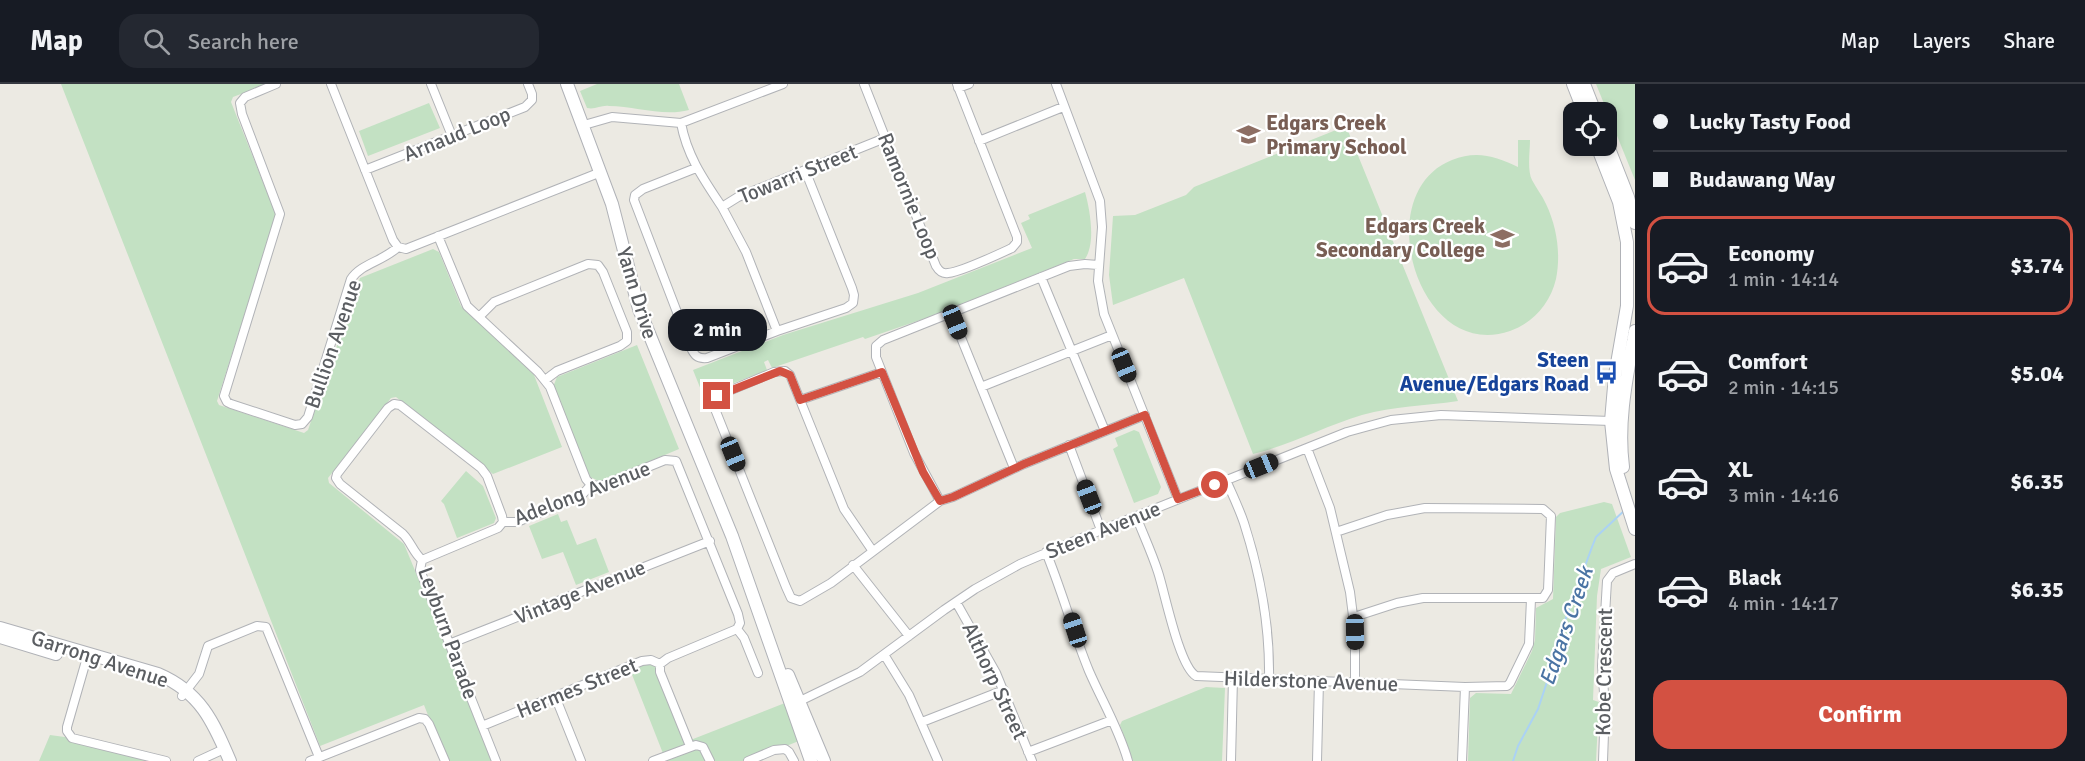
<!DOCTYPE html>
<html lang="en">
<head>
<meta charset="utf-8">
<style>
	body { margin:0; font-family:Signika,sans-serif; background:#242831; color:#f1f3f6; height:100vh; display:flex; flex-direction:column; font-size:22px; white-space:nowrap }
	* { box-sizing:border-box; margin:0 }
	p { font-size:20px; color:#9ea1a6 }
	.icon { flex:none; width:33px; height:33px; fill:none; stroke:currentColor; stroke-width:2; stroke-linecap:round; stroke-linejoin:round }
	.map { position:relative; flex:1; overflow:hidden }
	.panel { display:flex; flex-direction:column; background:#171b24; width:450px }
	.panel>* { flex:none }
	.hud { display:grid; align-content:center; height:132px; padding:0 18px; background:#171b24 }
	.fabs { position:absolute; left:1563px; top:18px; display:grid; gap:12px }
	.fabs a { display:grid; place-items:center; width:54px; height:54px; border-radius:12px; background:#171b24; box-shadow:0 3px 9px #0003; font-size:30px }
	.end { position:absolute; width:27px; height:27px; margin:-14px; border:8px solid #d35142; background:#fff; box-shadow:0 0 0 3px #fff }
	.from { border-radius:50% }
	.bubble { position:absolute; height:42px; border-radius:18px; background:#171b24; box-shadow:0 3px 9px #0003; font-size:20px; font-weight:700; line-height:42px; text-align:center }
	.car { position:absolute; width:18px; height:36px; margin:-18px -9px; border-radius:8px; box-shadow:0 0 4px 2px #0007; background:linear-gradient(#222 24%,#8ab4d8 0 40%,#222 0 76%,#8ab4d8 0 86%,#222 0) }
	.hud b { display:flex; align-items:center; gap:21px; height:57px; font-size:22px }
	.hud b+b { border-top:2px solid #363941 }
	.hud i { width:15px; height:15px; background:#f1f3f6 }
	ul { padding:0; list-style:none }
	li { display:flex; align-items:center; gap:18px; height:99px; margin:0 12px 9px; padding:0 6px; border:3px solid transparent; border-radius:18px }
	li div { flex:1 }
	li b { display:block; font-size:22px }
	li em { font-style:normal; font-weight:700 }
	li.current { border-color:#d35142 }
	li>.icon { width:54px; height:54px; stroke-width:1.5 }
	.primary-button { display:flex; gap:12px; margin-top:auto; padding:12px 18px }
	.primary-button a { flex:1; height:69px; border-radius:18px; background:#d35142; color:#fff; font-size:24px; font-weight:700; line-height:69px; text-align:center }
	header { display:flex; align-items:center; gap:36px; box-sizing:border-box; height:84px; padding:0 30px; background:#171b24; border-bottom:2px solid #363941 }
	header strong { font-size:28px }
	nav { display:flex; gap:33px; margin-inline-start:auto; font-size:21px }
	.search { width:420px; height:54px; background:#242831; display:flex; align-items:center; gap:15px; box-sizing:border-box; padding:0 21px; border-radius:18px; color:#9ea1a6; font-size:22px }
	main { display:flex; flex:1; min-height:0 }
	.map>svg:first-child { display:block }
</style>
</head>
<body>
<header>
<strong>Map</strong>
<div class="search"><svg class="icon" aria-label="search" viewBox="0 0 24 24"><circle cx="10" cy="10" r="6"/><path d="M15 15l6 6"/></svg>Search here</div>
<nav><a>Map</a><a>Layers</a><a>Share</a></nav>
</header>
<main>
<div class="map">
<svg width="1635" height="677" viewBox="0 0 1635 677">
	<rect width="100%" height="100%" fill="#eceae3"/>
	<path fill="#c3e1c3" d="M61,0H267L233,13L231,18L276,131L217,317L219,321L304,349L308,346L360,194L433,165L439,168L461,222L534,291L562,363L493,390L396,313L391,314L328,394L329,399L404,460L494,677H446L424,621L320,662Z
		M597,0H679L689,26C663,33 635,22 609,22C601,21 595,26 587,24L580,7Z
		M1596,0H1635V96Z
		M429,19L440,44L368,72L359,47Z
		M1346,42L1458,317C1425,322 1394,322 1362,331C1325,342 1291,361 1253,370L1184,194L1113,221L1109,191L1113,132L1135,131L1186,111L1194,103Z
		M1518,56H1530C1530,67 1527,86 1532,96C1536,104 1542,111 1546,120C1557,143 1561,170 1556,195C1550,220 1533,239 1510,247C1418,279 1368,109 1452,76C1476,66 1496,72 1518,83Z
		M1085,108C1090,126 1096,159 1085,175H1074L929,233L865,255L863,253L772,284L768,276L764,278L767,286L703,311L693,286L783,251L918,209L1032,164L1021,139L1030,135L1028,131Z
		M637,261L679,365L601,398L590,393L553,303L557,293Z
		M1134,346L1139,348L1161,403L1158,410L1134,419L1113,365L1118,362L1115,354Z
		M466,387L483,402L496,434L494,439L457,454L444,420L441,417Z
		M1604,418L1612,420L1631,473L1601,485L1597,512L1593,616L1599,618L1596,677H1468L1470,614L1476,609L1511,610L1532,567L1535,556L1536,524L1553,515L1556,433L1560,429Z
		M558,430L561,438L567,436L577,461L596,454L609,488L576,501L563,468L542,475L529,442Z
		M642,577L660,580L688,657L790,617L804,655L748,677H653L664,672L629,583Z
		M1206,603L1225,604L1222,677H1133L1120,641L1122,637Z
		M50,651L72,654L166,677H39Z"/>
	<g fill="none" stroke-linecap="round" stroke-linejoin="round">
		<path stroke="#abd2f4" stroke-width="2" d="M1513,677L1518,662L1538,625L1557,568L1563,542L1592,463L1596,453L1626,425"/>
		<defs>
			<path id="street" d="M276,0L245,13L240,19L242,30L280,130L224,312L227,318L231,320L295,341L302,340L308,333L351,195C362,179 382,178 398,163L406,165L601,88
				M331,0L393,156L398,163
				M431,0L452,52
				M864,0L936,182C939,187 942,190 948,189C961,188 999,170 1012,164L1017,158V153L957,0
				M1056,0L1100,117L1102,143L1098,197L1104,230L1178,415
				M958,4L969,0
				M681,39C687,72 704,96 722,123L738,113L885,54
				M584,41L612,33L681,39L783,0
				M979,57L1063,23
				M696,84L643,105L635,111L634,116L690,262C694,271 697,275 707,274L777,247L846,224L853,219L854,211L852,204L805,86
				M365,86L525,23L532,16V10L528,0
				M722,123L746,168L777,247
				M438,152L467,222L538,288L550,303L586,395L591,401
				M1041,193L1105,347
				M951,229L1014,384
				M479,233L494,218L588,180L598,181L603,188L627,248V257L620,262L557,287L545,296
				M981,303L1112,251
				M800,316L882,288
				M1069,361L1101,446
				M1307,364L1330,424L1350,508L1355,548V598
				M1226,396C1232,410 1239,424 1244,439C1260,489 1270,543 1269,595
				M591,401L601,402L665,376L676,377L738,530L740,539L737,545
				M940,417L914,369L876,273V262L883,256L1069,182L1085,180L1098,181
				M1136,432C1143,450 1152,469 1158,488C1165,509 1179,582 1196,592L1465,603L1507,602L1510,599L1529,560L1531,515
				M1336,448L1387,431L1425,424L1543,425L1551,432L1548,506L1543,514H1423L1397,519L1354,533
				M872,466L844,425L790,291L785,287L774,288L717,312L714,318L715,325L786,503L791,514L800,517L831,499L940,417L953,413L1024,380L1145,331
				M1046,468C1062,507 1073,548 1089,587C1102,617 1119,645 1128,677
				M422,476L498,444L503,438H517L581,412L591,401
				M853,481L909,552
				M956,518L996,589L1032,677
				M737,545L744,554L758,589
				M449,560L710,457
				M88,570L67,643V647L72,654L166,677
				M885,572L909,611L938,677
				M660,580V588L690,662
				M182,612L199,590L208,562L257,542L266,543L319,673
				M555,612L581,677
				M800,617L860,588L944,526L975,505L1020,480L1079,455L1347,348L1391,336L1441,331L1611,337
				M922,638L1004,606
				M482,642L642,577L651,576L660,580L668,574L737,545
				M1028,668L1112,636
				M198,677L224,665
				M310,677L419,634L425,635L429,640L445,677
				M496,677L420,486L422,476C413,468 411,458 403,450L340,400L336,394L337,390L388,324L394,320L400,321L481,384L487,392L502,432L503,438
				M653,677L696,661L703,663L710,677
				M748,677L774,666L785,665L789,668L794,677
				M1231,677L1233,594
				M1317,677L1319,597
				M1462,677L1465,603
				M1603,677L1605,622L1602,582L1607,497L1613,489L1635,480"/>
			<path id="secondary" d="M567,0L612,120L639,225L732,452L811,677
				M1573,0L1584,28
				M1584,0L1595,28
				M1606,57L1628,113L1635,139
				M1597,62L1619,118L1627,158V222L1615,291L1611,337L1616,385L1635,445
				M1623,383C1617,337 1627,292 1635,247
				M0,544L158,590C200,608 213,637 230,677
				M0,553L56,570
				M788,591L824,677"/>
		</defs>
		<use href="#street" stroke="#b1b3b7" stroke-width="10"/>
		<use href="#secondary" stroke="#b0b2b7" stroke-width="14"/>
		<use href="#street" stroke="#fff" stroke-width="8"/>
		<use href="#secondary" stroke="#fff" stroke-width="12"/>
	</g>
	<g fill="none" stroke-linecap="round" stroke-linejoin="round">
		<path stroke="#d35142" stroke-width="8" d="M717,312L780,287L790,291L800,316L882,288L923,388L940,417L953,413L1024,380L1145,331L1178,415L1215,401"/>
	</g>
	<defs>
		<symbol id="school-bare" viewBox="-9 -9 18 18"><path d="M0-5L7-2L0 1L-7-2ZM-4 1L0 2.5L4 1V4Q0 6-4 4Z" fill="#8d6e63" stroke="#fff" stroke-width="2.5" paint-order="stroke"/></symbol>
		<symbol id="bus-bare" viewBox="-9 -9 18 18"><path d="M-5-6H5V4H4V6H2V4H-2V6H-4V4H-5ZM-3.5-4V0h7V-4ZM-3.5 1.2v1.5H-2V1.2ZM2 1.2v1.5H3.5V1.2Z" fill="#1a4fb4" stroke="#fff" stroke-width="2.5" paint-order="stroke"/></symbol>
	</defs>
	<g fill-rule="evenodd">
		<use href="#school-bare" x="1232" y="34" width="33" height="33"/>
		<use href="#school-bare" x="1486" y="138" width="33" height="33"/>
		<use href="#bus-bare" x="1590" y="272" width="33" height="33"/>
	</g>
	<g text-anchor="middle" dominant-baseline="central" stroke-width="4.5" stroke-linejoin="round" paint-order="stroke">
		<g font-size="21" font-weight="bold" fill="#785e54" stroke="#fff" text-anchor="start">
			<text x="1266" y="39">Edgars Creek<tspan x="1266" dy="24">Primary School</tspan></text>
			<text x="1485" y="142" text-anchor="end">Edgars Creek<tspan x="1485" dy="24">Secondary College</tspan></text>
		</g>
		<g font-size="21" fill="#5b5e62" stroke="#fff">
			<text transform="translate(457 50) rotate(-22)">Arnaud Loop</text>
			<text transform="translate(798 90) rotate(-22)">Towarri Street</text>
			<text transform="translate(909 112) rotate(68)">Ramornie Loop</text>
			<text transform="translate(637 209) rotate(73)">Yann Drive</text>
			<text transform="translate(333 260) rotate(-71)">Bullion Avenue</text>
			<text transform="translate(582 409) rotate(-21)">Adelong Avenue</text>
			<text transform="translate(1103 446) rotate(-22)">Steen Avenue</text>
			<text transform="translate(580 508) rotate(-22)">Vintage Avenue</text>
			<text transform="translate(448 549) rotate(70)">Leyburn Parade</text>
			<text transform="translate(100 575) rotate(18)">Garrong Avenue</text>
			<text transform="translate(1604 588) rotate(-89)">Kobe Crescent</text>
			<text transform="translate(995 597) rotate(65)">Althorp Street</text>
			<text transform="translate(1311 597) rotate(2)">Hilderstone Avenue</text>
			<text transform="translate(577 604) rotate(-22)">Hermes Street</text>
		</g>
		<g font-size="21" font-weight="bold" fill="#164399" stroke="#fff" text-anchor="end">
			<text x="1589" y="276">Steen<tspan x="1589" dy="24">Avenue/Edgars Road</tspan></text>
		</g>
		<g font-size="22" font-style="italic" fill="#4b74a4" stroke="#fff">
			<text transform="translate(1566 542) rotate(-71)">Edgars Creek</text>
		</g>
	</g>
</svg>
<div class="fabs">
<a><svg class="icon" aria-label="locate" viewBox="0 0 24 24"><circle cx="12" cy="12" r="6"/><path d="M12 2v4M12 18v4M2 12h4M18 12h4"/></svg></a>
</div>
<i class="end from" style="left:1215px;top:401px"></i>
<i class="end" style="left:717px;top:312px"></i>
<div class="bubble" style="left:668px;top:225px;width:99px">2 min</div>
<i class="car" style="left:955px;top:238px;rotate:158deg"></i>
<i class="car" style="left:1124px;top:281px;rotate:158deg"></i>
<i class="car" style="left:733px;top:370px;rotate:158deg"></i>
<i class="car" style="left:1261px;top:382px;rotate:68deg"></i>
<i class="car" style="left:1089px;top:413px;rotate:339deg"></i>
<i class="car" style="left:1075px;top:546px;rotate:342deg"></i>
<i class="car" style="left:1355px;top:548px;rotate:179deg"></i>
</div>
<section class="panel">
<div class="hud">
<b><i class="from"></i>Lucky Tasty Food</b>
<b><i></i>Budawang Way</b>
</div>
<ul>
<li class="current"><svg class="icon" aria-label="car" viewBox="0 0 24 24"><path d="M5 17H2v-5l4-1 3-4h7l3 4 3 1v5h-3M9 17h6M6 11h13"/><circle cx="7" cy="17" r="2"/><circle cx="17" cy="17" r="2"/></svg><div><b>Economy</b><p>1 min · 14:14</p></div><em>$3.74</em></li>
<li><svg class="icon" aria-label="car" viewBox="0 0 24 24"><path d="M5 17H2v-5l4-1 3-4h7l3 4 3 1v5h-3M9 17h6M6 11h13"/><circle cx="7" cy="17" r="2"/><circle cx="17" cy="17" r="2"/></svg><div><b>Comfort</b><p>2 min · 14:15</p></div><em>$5.04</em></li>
<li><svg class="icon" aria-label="car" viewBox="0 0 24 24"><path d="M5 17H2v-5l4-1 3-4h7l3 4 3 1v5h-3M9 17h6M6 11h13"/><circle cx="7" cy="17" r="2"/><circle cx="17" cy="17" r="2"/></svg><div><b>XL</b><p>3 min · 14:16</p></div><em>$6.35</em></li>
<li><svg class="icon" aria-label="car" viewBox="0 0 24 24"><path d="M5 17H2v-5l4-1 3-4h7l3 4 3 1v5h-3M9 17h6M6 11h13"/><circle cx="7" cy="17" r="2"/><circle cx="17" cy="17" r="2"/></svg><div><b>Black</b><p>4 min · 14:17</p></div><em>$6.35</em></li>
</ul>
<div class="primary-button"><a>Confirm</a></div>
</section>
</main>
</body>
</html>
